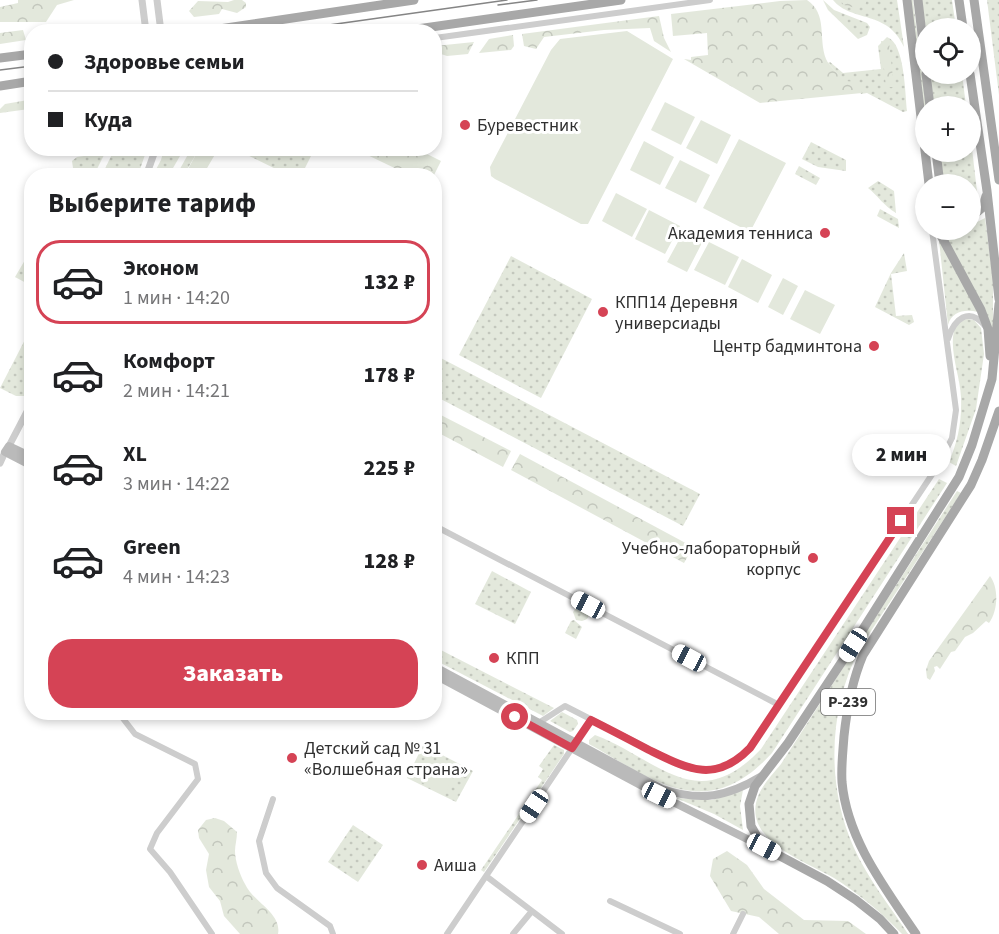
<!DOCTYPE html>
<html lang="ru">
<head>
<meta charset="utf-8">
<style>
	body { margin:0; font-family:"Source Sans 3",sans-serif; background:#f6f6f6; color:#202124; height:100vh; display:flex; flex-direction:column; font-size:22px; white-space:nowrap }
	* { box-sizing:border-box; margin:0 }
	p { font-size:20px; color:#757577 }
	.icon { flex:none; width:33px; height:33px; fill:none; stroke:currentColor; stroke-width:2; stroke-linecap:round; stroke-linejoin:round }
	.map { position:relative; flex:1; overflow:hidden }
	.sheet { position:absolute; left:24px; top:168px; width:418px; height:552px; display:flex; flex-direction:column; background:#fff; border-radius:24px; box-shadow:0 3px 9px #0003 }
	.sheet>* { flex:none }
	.guide { position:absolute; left:24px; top:24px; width:418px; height:132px; border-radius:24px; box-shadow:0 3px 9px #0003; display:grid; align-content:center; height:132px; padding:0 24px; background:#fff }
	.buttons { position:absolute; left:915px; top:18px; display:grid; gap:12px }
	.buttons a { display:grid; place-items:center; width:66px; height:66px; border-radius:50%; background:#fff; box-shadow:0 3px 9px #0003; font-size:30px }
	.end { position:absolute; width:27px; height:27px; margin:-14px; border:8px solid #d54355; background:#fff; box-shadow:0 0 0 3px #fff }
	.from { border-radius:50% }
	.bubble { position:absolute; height:42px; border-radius:21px; background:#fff; box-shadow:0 3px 9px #0003; font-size:20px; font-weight:800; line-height:42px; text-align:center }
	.car { position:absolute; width:18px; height:36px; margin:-18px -9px; border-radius:8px; box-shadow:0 0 4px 2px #0007; background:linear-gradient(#fff 24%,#345 0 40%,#fff 0 76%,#345 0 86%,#fff 0) }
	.guide b { display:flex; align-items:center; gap:21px; height:57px; font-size:22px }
	.guide b+b { border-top:2px solid #e0e0e0 }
	.guide i { width:15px; height:15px; background:#202124 }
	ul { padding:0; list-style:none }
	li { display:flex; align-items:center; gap:18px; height:84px; margin:0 12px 9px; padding:0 12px; border:3px solid transparent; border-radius:24px }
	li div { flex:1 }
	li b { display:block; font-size:22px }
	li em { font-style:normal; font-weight:800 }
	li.selected { border-color:#d54355 }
	li>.icon { width:54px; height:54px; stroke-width:1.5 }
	h2 { padding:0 24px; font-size:27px; line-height:72px }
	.primary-button { display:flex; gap:12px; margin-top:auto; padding:12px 24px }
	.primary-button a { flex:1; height:69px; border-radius:24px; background:#d54355; color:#fff; font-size:24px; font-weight:800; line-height:69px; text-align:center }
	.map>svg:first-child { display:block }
</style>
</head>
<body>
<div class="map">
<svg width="999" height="934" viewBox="0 0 999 934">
	<defs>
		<pattern id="grass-dots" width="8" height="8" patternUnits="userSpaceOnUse" patternTransform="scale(1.5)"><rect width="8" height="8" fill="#e3e8dc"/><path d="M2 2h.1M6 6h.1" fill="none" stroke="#c3c7bd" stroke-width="1.8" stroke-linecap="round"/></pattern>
		<pattern id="forest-crowns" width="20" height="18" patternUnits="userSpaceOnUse" patternTransform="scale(1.5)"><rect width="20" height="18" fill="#e3e8dc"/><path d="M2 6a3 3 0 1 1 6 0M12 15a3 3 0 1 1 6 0" fill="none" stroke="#c3c7bd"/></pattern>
	</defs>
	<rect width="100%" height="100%" fill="#fff"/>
	<path fill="url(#grass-dots)" d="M823,0L834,10L867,23L870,27L867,35L858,39L828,10Z
		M833,0H897L904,47C887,9 852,23 833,0Z
		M910,0H913L926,106L925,122Z
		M920,0H952L956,28H926Z
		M987,0H999V95Z
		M887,37C905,43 905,94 907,111L903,112L867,93L861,94L857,82H845L828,63L830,62L843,73L881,69L878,46Z
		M930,74H962L966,106H934Z
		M971,140L978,200L977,206L971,212L970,184H944L940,152H970Z
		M811,142L846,160V171L818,167L802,159Z
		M312,148L314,150L301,176L288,175L235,149Z
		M133,149H147L138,175H102L113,152Z
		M164,149H184L169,175H153L161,160Z
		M191,149H199L188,168L201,175L176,176Z
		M105,153L94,175H74L72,161L77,157Z
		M799,166L820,178L816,185L795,174Z
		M878,181L894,191L896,213C884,206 878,196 868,188Z
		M880,209L898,219L899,228L877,216Z
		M985,218L993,279V340L942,230H970L971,225Z
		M939,240L978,312C965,309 952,311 948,325Z
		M904,253L907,271L891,274L896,316L912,315L914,322L909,325L875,307L891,273Z
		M511,256L592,299L541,398L459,355Z
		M31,259V286L29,287L28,284L15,277L25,260Z
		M967,319L974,320L981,328L984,354L976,409L956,466L949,462C958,441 962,421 961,397C960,373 946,345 957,322Z
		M31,328V383L25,396H16L0,388Z
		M435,355L700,494L683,526L435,396Z
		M939,479L947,483L772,753C707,824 657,782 589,744V740L595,735C658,759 697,817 761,749Z
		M957,491L961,493L860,648C828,709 826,786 854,848C868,879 890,906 908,934H902C881,912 859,894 834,878C805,861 739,839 759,794C764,783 773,774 781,764Z
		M492,571L531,592L515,624L475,604Z
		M577,607L590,614L587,619L582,621L576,620L573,612Z
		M574,620L582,627L576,639L565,633L571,621Z
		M435,647L554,708L543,716L435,660Z
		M562,712L577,720L578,724L573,731L570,732L550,721Z
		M423,745L473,771L456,802L407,778Z
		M554,745L564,750V754L484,872L481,870L542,780L538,777L543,769L539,766Z
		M743,790L740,806L743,830L714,814L676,798L712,800Z
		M353,825L383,845L358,882L328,862Z"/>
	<path fill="url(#forest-crowns)" d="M18,0H74L57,5L46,22H0V7L18,3Z
		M234,0H242L246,3V7L237,13L222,9L219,14L194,17L189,11L198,1L228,2Z
		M807,0C828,14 818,38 826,59C829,66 839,74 845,81L858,82L862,93L760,103L684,59L691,60V57L708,55L707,33L673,36L671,14L780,1Z
		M840,0H866V3L856,8L844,5Z
		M659,16L664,38L671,52L654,41L650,28L604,30L544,37L536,49L524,46L522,34Z
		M23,30L26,40L0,44V33Z
		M513,35L514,46L511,50L479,53L489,39Z
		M881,41L889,42L894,87H886Z
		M474,42L468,54L447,56L435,52V46Z
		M28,100L29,109L0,113V109L5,104Z
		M355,149H417L441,161L434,175H409Z
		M435,412L511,451L503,467L435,431Z
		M520,454L693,547L684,563L511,470Z
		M990,576C999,588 998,611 989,623L986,621L973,633L965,637L955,651L951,652L940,669L937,666L934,667L935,671L930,680L927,678L926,670L929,661Z
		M215,818L224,821L237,832C237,839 235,845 235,851C235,861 240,875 245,884C253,902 282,913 278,934H240L224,916L220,901L209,887L206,870L209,854L199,838L198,830L206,820Z
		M727,851L747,865L764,889L804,920L848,921L866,934H779L759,917L731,911L710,876L713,859Z"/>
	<path fill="#e3e8dc" d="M627,31L673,59L588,224H581L495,179L491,176L490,167L551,50L560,39Z
		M665,102L695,117L681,145L651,130Z
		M701,120L731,135L717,164L686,148Z
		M739,139L786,163L750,232L703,208Z
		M644,141L674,157L660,185L630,170Z
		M199,149H212L217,151L203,175L188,169Z
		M680,160L710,175L696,203L665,188Z
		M616,193L647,209L632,237L602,221Z
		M649,210L680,226L665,254L635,239Z
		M685,229L704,239L687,272L667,262Z
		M709,242L739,257L725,285L694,270Z
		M742,259L772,275L758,303L728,287Z
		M783,278L798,286L783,315L768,307Z
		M805,290L835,305L820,334L790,319Z
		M428,769L451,781L445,794L421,782Z"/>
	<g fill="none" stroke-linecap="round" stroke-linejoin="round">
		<path stroke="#cdcdcd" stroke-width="6" d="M435,38L710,0
			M948,339C954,319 969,306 985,326
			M435,526L779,705
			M118,712L135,734L195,764L198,779L157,833L150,849L170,872L212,934
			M540,722L565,706L682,766C711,774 729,770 750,748L939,464L952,438L956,410L932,230
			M273,799L259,841L266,873L277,888L330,926L333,934
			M486,876L562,934
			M610,901L680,934
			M447,934L591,720
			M513,934L532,911
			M733,934L743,914"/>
		<path stroke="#cdcdcd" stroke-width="7" d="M142,0L146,32
			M157,0L161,32
			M146,176L156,148
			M9,446L32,402
			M0,463L5,452"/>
		<path stroke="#bababa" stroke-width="8" d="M32,457L9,446L5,452L32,466
			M435,667L662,789C701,802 727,797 762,776
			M435,675L659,795L763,847"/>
		<path stroke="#a8a8a8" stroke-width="9" d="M907,0L929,184
			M918,0L926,68
			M959,0L963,28
			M974,0L999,180
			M199,32L414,0
			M396,32L621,0
			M0,58L32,54
			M926,74L930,106
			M970,74L987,191L999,299
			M0,86L32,81
			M936,152L940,184
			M970,218L983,207L986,196
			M938,230L981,310L988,329L990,356
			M894,934L880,919L856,900L827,881L763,847L751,826L749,804L755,786L788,743L853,645L959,477L972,445L992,379L999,304
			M916,934C885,888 847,839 842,782C841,766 843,751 844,736C847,708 852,681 863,655L971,485L982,460L999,411"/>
		<path stroke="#858585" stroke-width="1.5" d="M498,5L537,0
			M279,32L507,0
			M0,70L32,66"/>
	</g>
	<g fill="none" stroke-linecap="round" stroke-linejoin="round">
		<path stroke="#d54355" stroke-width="8" d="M515,717L572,748L591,720C611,730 630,740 649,750C688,769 715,784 750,748L901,521"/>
	</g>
	<g fill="#d54355" stroke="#fff" stroke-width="2">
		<circle cx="465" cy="125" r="6"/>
		<circle cx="825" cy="233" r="6"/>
		<circle cx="603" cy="312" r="6"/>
		<circle cx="874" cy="346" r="6"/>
		<circle cx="813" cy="558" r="6"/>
		<circle cx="494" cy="658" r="6"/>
		<circle cx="292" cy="758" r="6"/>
		<circle cx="422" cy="865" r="6"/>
	</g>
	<g text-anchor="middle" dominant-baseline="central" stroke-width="6" stroke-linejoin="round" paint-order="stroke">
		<rect fill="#fff" stroke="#6e6e6e" stroke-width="1.5" x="821" y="689" width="54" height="26" rx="4.5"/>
		<g font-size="16" font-weight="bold" fill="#303030">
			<text x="848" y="702">Р-239</text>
		</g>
		<g font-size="18" fill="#303030" stroke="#fff" text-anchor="start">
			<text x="477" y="125">Буревестник</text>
			<text x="813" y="233" text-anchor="end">Академия тенниса</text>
			<text x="615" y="302">КПП14 Деревня<tspan x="615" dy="21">универсиады</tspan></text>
			<text x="862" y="346" text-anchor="end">Центр бадминтона</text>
			<text x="801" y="548" text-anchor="end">Учебно-лабораторный<tspan x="801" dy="21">корпус</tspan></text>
			<text x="506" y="658">КПП</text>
			<text x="304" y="748">Детский сад № 31<tspan x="304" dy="21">«Волшебная страна»</tspan></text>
			<text x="434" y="865">Аиша</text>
		</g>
	</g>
</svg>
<div class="buttons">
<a><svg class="icon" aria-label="locate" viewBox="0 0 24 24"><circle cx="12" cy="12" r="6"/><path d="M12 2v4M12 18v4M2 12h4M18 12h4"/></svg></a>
<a>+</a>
<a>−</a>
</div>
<i class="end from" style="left:515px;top:717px"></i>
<i class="end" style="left:901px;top:521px"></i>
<div class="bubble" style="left:852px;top:434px;width:99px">2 мин</div>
<i class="car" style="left:588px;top:605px;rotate:298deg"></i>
<i class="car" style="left:853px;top:645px;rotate:213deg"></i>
<i class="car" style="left:689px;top:658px;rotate:298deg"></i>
<i class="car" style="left:659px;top:795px;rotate:116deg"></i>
<i class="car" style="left:534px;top:806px;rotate:214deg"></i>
<i class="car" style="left:764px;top:847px;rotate:118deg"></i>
<div class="guide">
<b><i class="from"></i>Здоровье семьи</b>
<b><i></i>Куда</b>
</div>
<section class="sheet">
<h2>Выберите тариф</h2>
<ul>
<li class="selected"><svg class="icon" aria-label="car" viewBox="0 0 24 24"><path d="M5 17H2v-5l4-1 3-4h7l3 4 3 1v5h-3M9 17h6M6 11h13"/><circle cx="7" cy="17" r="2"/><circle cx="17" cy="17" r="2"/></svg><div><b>Эконом</b><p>1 мин · 14:20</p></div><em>132 ₽</em></li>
<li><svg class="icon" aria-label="car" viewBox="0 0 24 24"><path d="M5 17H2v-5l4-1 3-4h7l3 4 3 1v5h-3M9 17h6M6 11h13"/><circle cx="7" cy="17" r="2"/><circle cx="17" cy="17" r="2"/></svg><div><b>Комфорт</b><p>2 мин · 14:21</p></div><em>178 ₽</em></li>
<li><svg class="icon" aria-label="car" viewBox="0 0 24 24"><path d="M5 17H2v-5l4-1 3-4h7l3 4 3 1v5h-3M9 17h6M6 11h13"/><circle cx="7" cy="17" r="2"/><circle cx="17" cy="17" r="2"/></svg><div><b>XL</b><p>3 мин · 14:22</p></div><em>225 ₽</em></li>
<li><svg class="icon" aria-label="car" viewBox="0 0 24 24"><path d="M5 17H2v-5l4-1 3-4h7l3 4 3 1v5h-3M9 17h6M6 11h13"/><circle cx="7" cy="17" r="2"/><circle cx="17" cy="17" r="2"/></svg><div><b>Green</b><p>4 мин · 14:23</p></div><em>128 ₽</em></li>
</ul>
<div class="primary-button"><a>Заказать</a></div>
</section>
</div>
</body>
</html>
